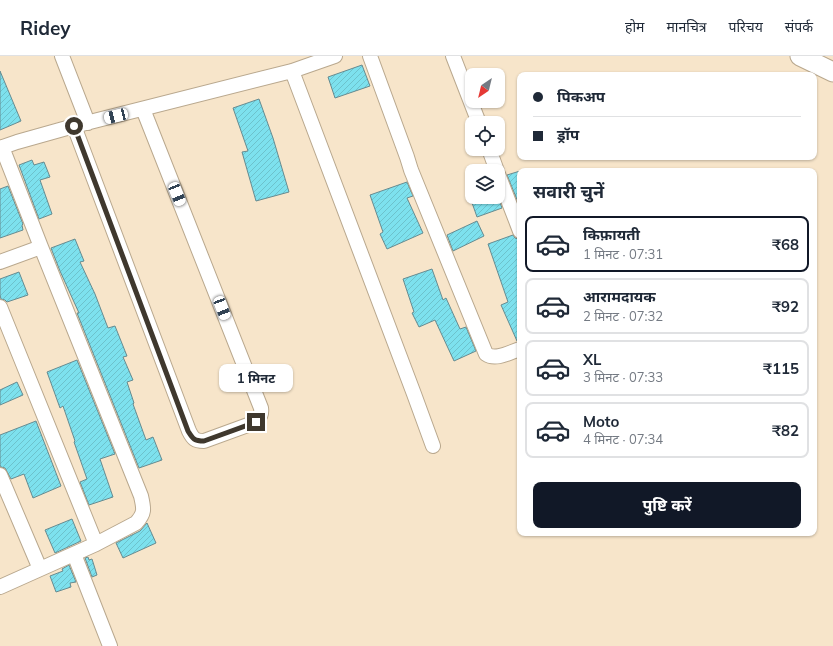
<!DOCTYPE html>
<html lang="hi">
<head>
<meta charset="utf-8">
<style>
	body { margin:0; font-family:Mulish,"Noto Sans Devanagari",sans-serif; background:#f6f6f7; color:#1f2937; height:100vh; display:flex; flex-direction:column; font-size:15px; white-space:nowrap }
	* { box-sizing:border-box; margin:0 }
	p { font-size:13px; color:#747a83 }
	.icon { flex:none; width:22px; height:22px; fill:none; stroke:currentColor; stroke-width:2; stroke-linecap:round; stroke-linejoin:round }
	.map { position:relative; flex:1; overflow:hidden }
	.sheet { position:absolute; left:517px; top:112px; width:300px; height:368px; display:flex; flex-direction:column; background:#fff; border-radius:8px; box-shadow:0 1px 3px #0004 }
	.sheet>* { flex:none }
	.guide { position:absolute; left:517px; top:16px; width:300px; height:88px; border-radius:8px; box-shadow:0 1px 3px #0004; display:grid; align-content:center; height:88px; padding:0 16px; background:#fff }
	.needle { width:26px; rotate:215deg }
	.controls { position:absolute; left:465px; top:12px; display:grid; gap:8px }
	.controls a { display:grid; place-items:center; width:40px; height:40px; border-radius:8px; background:#fff; box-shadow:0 1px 3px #0004; font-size:20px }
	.end { position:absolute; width:18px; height:18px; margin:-9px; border:5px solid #3f382e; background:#fff; box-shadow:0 0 0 2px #fff }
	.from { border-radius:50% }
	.bubble { position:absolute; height:28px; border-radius:8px; background:#fff; box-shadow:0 1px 3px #0004; font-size:13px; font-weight:700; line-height:28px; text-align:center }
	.car { position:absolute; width:12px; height:24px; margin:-12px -6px; border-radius:5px; box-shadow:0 0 3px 1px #0007; background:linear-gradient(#fff 24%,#345 0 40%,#fff 0 76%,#345 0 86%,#fff 0) }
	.guide b { display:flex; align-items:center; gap:14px; height:38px; font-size:15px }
	.guide b+b { border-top:1px solid #e0e1e3 }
	.guide i { width:10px; height:10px; background:#1f2937 }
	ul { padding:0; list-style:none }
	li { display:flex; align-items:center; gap:12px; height:56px; margin:0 8px 6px; padding:0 8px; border:2px solid #e0e1e3; border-radius:8px }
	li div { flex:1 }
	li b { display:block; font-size:15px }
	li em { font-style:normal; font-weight:700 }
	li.selected { border-color:#111827 }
	li>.icon { width:36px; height:36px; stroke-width:1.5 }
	h2 { padding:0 16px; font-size:18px; line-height:48px }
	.button { display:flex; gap:8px; margin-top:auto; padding:8px 16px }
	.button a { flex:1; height:46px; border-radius:8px; background:#111827; color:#fff; font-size:16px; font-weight:700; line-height:46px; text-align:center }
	header { display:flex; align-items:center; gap:24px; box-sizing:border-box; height:56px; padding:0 20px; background:#fff; border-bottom:1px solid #e0e1e3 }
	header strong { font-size:19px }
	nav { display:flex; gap:22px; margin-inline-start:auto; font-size:14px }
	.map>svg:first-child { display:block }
</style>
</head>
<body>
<header>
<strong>Ridey</strong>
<nav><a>होम</a><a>मानचित्र</a><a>परिचय</a><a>संपर्क</a></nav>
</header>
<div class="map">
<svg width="833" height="590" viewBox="0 0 833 590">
	<defs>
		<pattern id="building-hatch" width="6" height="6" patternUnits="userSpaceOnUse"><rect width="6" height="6" fill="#7de1ee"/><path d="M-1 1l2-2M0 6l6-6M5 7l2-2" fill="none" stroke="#6dc2cc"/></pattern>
	</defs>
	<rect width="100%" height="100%" fill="#f7e5ca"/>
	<path fill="url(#building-hatch)" stroke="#678b90" d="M362,9L370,30L335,42L328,21Z
		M0,15L21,65L0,74Z
		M259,43L273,82L289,136L256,145L242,96L248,95L233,52Z
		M32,104L34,109L44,106L50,121L40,124L52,158L39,163L19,109Z
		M520,115V151L507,119Z
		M407,126L413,140L407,142L423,177L387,193L380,178L383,176L370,139Z
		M8,130L23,168L22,169L23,174L0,182V133Z
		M470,141H498L502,152L477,161Z
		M477,165L484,180L453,195L447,179Z
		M513,179L515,182L518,183L520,189V285H517L501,249L508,246L488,188Z
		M75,183L84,205L80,206L95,238L108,272L115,270L127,300L123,301L133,324L127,326L134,347L133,348L146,384L153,381L162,404L139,412L77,257H79L60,215L51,192Z
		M432,213L443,244L446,242L460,273L466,271L476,295L454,305L435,264L419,271L412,257L414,256L403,223Z
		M19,216L28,239L7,246L5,244L1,243L0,239V223Z
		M77,304L115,398L100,403L113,441L89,449L80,426L87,423L74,386L75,385L63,350L60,352L47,316Z
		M17,326L23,339L0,349V334Z
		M36,365L61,430L33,442L24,418L11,423L5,412L1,411L0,409V379Z
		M72,463L81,485L55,497L45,474Z
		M147,467L156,487L123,502L116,487L140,475Z
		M88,501L89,504L92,503L97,519L92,521L85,502Z
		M69,509L76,526L70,527L71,531L56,536L50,520L63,515L62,513Z"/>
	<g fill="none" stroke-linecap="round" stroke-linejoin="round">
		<defs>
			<path id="street" d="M62,0L88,67
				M370,0L407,101L411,114L486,298C496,305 510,296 520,293
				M453,0L479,67
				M292,15L414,338L433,390
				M74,70L189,375C193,383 195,385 204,385L256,366C260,361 262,358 261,352L143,53
				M0,92L17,86L74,70L292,15L335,0
				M489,93L497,115
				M498,118L520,175
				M0,206L41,191
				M0,251L96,488
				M0,419L40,513
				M74,498L110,590
				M0,531L96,488L136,467C145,457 144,453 141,440L41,191L2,91"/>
			<path id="secondary" d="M800,0L833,16"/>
		</defs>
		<use href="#street" stroke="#b9a88e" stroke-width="16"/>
		<use href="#secondary" stroke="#b9a88e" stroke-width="21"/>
		<use href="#street" stroke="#fff" stroke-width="14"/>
		<use href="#secondary" stroke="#fff" stroke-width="19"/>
	</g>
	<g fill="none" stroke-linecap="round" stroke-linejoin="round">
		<path stroke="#3f382e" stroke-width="5" d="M74,70L188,375C193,383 194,385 204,385L256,366"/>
	</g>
</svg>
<div class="controls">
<a><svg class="needle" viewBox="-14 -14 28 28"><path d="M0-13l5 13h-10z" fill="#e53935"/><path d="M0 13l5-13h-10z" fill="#747a83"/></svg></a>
<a><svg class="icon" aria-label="locate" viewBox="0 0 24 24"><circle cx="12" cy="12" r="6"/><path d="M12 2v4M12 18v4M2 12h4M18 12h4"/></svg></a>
<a><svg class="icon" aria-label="layers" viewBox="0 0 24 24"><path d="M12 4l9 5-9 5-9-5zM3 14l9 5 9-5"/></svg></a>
</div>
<i class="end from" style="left:74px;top:70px"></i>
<i class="end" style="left:256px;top:366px"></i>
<div class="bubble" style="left:219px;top:308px;width:74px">1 मिनट</div>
<i class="car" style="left:116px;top:60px;rotate:256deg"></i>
<i class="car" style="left:177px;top:138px;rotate:158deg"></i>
<i class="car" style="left:222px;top:252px;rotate:159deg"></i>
<div class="guide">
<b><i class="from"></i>पिकअप</b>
<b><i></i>ड्रॉप</b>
</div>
<section class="sheet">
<h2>सवारी चुनें</h2>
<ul>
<li class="selected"><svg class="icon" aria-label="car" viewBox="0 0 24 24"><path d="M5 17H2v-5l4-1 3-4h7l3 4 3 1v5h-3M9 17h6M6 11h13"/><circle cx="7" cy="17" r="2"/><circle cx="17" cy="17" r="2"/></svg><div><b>किफ़ायती</b><p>1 मिनट · 07:31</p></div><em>₹68</em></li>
<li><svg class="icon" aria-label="car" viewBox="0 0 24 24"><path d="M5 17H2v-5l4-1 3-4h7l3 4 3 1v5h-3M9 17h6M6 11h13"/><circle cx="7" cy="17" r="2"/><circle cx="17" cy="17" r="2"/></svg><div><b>आरामदायक</b><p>2 मिनट · 07:32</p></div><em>₹92</em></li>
<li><svg class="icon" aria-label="car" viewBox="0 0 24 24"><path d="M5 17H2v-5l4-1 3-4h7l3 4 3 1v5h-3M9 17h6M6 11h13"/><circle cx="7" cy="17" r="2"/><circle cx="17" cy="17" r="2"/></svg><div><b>XL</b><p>3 मिनट · 07:33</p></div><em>₹115</em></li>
<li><svg class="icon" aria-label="car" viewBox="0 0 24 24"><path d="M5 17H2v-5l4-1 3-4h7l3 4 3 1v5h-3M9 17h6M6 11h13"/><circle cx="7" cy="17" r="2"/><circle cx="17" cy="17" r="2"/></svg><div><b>Moto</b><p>4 मिनट · 07:34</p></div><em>₹82</em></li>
</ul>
<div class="button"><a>पुष्टि करें</a></div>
</section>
</div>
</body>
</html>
